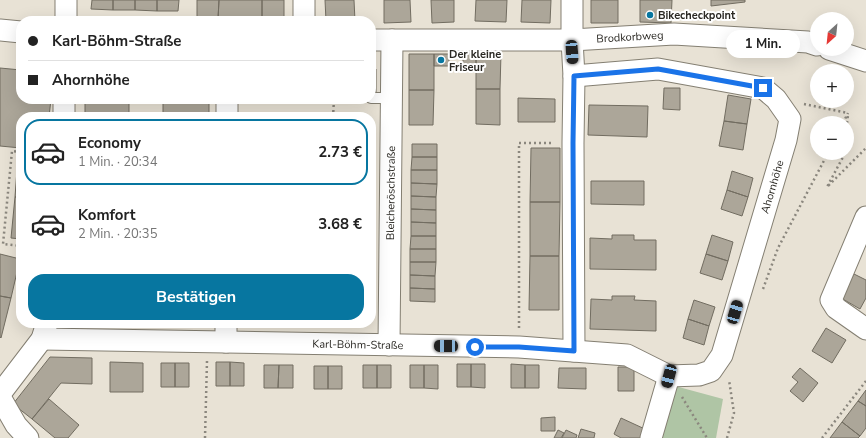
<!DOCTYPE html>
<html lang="de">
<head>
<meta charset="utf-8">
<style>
	body { margin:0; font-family:"Nunito Sans",sans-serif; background:#f6f6f6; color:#222; height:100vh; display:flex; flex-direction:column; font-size:15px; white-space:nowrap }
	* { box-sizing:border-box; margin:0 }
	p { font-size:13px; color:#767676 }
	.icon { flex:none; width:22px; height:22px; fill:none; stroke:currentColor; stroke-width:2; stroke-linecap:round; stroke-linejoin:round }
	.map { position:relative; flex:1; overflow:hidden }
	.sheet { position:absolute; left:16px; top:112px; width:360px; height:216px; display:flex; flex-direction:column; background:#fff; border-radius:16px; box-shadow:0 4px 16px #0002 }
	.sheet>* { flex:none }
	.hud { position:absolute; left:16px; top:16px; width:360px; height:88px; border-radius:16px; box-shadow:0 4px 16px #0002; display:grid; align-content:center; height:88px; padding:0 12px; background:#fff }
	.needle { width:26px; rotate:207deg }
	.buttons { position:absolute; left:810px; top:12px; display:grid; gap:8px }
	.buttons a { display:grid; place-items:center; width:44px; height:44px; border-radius:50%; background:#fff; box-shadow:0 4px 16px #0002; font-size:20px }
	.end { position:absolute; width:18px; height:18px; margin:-9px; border:5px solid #1a73e8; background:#fff; box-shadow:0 0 0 2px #fff }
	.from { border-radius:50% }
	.bubble { position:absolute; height:28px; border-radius:14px; background:#fff; box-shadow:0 4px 16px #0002; font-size:13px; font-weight:700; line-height:28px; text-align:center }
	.car { position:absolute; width:12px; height:24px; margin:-12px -6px; border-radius:5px; box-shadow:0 0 3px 1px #0007; background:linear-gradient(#222 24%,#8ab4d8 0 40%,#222 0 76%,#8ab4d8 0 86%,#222 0) }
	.hud b { display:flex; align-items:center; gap:14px; height:38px; font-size:15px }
	.hud b+b { border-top:1px solid #e0e0e0 }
	.hud i { width:10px; height:10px; background:#222 }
	ul { padding:7px 0 0; list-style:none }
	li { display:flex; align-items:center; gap:12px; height:66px; margin:0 8px 6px; padding:0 4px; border:2px solid transparent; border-radius:16px }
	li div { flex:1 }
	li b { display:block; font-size:15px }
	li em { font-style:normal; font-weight:700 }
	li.on { border-color:#0776a0 }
	li>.icon { width:36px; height:36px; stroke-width:1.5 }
	.button { display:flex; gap:8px; margin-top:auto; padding:8px 12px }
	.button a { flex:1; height:46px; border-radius:16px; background:#0776a0; color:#fff; font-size:16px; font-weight:700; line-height:46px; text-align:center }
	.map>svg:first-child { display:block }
</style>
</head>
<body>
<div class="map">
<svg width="866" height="438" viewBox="0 0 866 438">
	<rect width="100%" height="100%" fill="#e8e2d5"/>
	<path fill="#afc5a5" d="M675,386L723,399L716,438H662Z"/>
	<path fill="#aca699" stroke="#726d61" d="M92,0H113V10L91,9Z
		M113,0H135V10H113Z
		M135,0H157V11L135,10Z
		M157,0H179L178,11H157Z
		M197,0H219L218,19H197Z
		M219,0H262V20L218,19Z
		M262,0H284V20H262Z
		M325,0H354L355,21H326Z
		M384,0H410L411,22L384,23Z
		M431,0H454V22L432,23Z
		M476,0H507L506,22L475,21Z
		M522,0H551L550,23L521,22Z
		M591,0H618V23H591Z
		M640,0H672L671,23L640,22Z
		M711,0H745V2L711,6Z
		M463,53H476V67H463Z
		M476,53H501L500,89H476Z
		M409,54H434V90H409Z
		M434,54H449V66H434Z
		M0,68L21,70V99H51L49,117H21V148L0,146Z
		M371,69H376V94H371Z
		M664,88H680V110L663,109Z
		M476,89H500V125L476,124Z
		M409,90H434L433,125H409Z
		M728,95L751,99L747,124L724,121Z
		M518,98L555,99V122H518Z
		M85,99H129V117H85Z
		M163,99H209V117H163Z
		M589,105L648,106L647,137L588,135Z
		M247,115H271V117H247Z
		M724,121L747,124L743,150L719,146Z
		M412,144H437V157H412Z
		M531,148H560V202H530Z
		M18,156H21V197H15Z
		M412,157H437V170H411Z
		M411,170H437V184L411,183Z
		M732,171L753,178L748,197L727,190Z
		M591,181H644V205L591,204Z
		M411,183L437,184L436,197L411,196Z
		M727,190L748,197L742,216L721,209Z
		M411,196L436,197V210L411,209Z
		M15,197H21V239L11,238Z
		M530,202H560L559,256H530Z
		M411,209L436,210V223L411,222Z
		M411,222L436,223V236H411Z
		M612,235H634V240H656V270L590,269V238L612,239Z
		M712,235L733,242L728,261L706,254Z
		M411,236H436V249H410Z
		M410,249H436V262H410Z
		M0,254L20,259L11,298L0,296Z
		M706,254L728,261L722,280L700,273Z
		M530,256H559V310H529Z
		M410,262H436L435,276L410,275Z
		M854,274L866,280V298L860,309L841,298Z
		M371,275H373V301H371Z
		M410,275L435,276V289L410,288Z
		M410,288L435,289V302L410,301Z
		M0,296L11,298L1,338L0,337Z
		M612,296H635L634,300L656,301V331L590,329L591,299L612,300Z
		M694,300L715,307L709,326L688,319Z
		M688,319L709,326L704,345L683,338Z
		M826,328L846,340L832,363L812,351Z
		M50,357L92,358V384L61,383L32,419L13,404Z
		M110,362L143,363V392H110Z
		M216,362H230V386H216Z
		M230,362L244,363V386H230Z
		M161,363H175V387H161Z
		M175,363H189V387H175Z
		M457,364H471V387H457Z
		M471,364H485V388L471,387Z
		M511,364L525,365V388H511Z
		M264,365H279L278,388H264Z
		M279,365H293V388H278Z
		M363,365H377V388H363Z
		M377,365H391V388H377Z
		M410,365H424V388H410Z
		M424,365H438V389L424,388Z
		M525,365H539V388H525Z
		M314,366H328V389H314Z
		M328,366H342V389H328Z
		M618,367H634V391H618Z
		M559,368H586V389L558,388Z
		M800,368L818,383L803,402L790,391L798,382L792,377Z
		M866,390V406L858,401Z
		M49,399L79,425L68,438H55L32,419Z
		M858,401L866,406V428L860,436L842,422Z
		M555,417V431H541V418Z
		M621,418L647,430L644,438H621L614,434Z
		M842,422L860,436L858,438H830Z
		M581,429L595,433L594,438H578Z
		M558,430L564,433L561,438H554Z
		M566,430L577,435L576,438H562Z"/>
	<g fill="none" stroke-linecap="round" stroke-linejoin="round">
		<defs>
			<path id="service" d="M371,98H391"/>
			<g id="minor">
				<path d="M66,0V21"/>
				<path d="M572,0V40L574,76L573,143L574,351"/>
				<path d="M304,21V0"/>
				<path d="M0,30L21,32"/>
				<path id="s1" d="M371,40H572L674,34L808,42L817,45"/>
				<path d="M829,49L866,61"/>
				<path d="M64,117V99"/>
				<path d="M227,117V99"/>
				<path d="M866,217L831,300L836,308L866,329"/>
				<path id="s2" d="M42,339L519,347L627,355L669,376L699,375L711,371L722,355L786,140L790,119L776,99L763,88L658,69L574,76"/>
				<path d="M226,342V323"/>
				<path id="s3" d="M389,345L392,40"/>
				<path d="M0,394L42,339L47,323"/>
				<path d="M0,397L16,425L28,438"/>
				<path d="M651,438L669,376"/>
			</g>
		</defs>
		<use href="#service" stroke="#847f72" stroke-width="12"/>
		<use href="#minor" stroke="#847f72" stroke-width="23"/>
		<path stroke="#8b877e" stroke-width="2.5" stroke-dasharray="2 3" stroke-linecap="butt" d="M804,104L848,113
			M333,117L334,99
			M843,123L848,113
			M847,123L848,115
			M21,152L12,151L3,244L21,246
			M843,153V157L827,187L866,148
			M763,289L778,248L828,153
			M519,328V143H554
			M682,397L707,438
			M205,438L207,361
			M727,438L734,413L729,380
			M822,438L866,381"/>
		<use href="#service" stroke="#fff" stroke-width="10"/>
		<use href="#minor" stroke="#fff" stroke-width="21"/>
	</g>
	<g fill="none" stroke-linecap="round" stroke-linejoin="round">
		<path stroke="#1a73e8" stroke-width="5" d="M475,347H519L574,351L573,143L574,76L658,69L763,88"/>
	</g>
	<g fill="#0776a0" stroke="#fff" stroke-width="1.5">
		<circle cx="650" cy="15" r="4"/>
		<circle cx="441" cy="60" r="4"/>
	</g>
	<g text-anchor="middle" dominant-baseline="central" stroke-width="4" stroke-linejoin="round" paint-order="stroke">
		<g font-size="11" font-weight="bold" fill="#2a2823" stroke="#fff" text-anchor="start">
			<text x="658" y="15">Bikecheckpoint</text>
			<text x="449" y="54">Der kleine<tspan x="449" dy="13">Friseur</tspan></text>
		</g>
		<g font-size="11" fill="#2a2823" stroke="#fff">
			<text stroke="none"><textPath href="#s1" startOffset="259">Brodkorbweg</textPath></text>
			<text stroke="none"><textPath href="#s2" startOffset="870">Ahornhöhe</textPath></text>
			<text stroke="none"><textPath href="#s3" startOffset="152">Bleicheröschstraße</textPath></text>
			<text stroke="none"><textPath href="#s2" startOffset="316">Karl-Böhm-Straße</textPath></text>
		</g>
	</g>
</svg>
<div class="buttons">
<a><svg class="needle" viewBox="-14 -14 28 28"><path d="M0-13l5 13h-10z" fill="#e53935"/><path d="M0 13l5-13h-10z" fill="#767676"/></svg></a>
<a>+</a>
<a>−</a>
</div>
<i class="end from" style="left:475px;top:347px"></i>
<i class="end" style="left:763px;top:88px"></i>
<div class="bubble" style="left:726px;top:30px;width:74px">1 Min.</div>
<i class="car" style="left:572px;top:52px;rotate:176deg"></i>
<i class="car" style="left:735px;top:312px;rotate:16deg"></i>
<i class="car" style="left:446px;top:346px;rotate:271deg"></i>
<i class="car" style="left:669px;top:376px;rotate:195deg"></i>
<div class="hud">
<b><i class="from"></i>Karl-Böhm-Straße</b>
<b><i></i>Ahornhöhe</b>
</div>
<section class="sheet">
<ul>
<li class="on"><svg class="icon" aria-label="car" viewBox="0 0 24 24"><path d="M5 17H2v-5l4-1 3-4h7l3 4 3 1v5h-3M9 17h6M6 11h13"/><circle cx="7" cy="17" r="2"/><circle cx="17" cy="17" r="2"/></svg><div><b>Economy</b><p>1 Min. · 20:34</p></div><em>2.73 €</em></li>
<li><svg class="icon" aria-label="car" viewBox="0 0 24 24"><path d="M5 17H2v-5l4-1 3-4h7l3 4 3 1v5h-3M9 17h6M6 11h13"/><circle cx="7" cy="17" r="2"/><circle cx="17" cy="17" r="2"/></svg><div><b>Komfort</b><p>2 Min. · 20:35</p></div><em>3.68 €</em></li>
</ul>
<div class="button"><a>Bestätigen</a></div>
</section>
</div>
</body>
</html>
